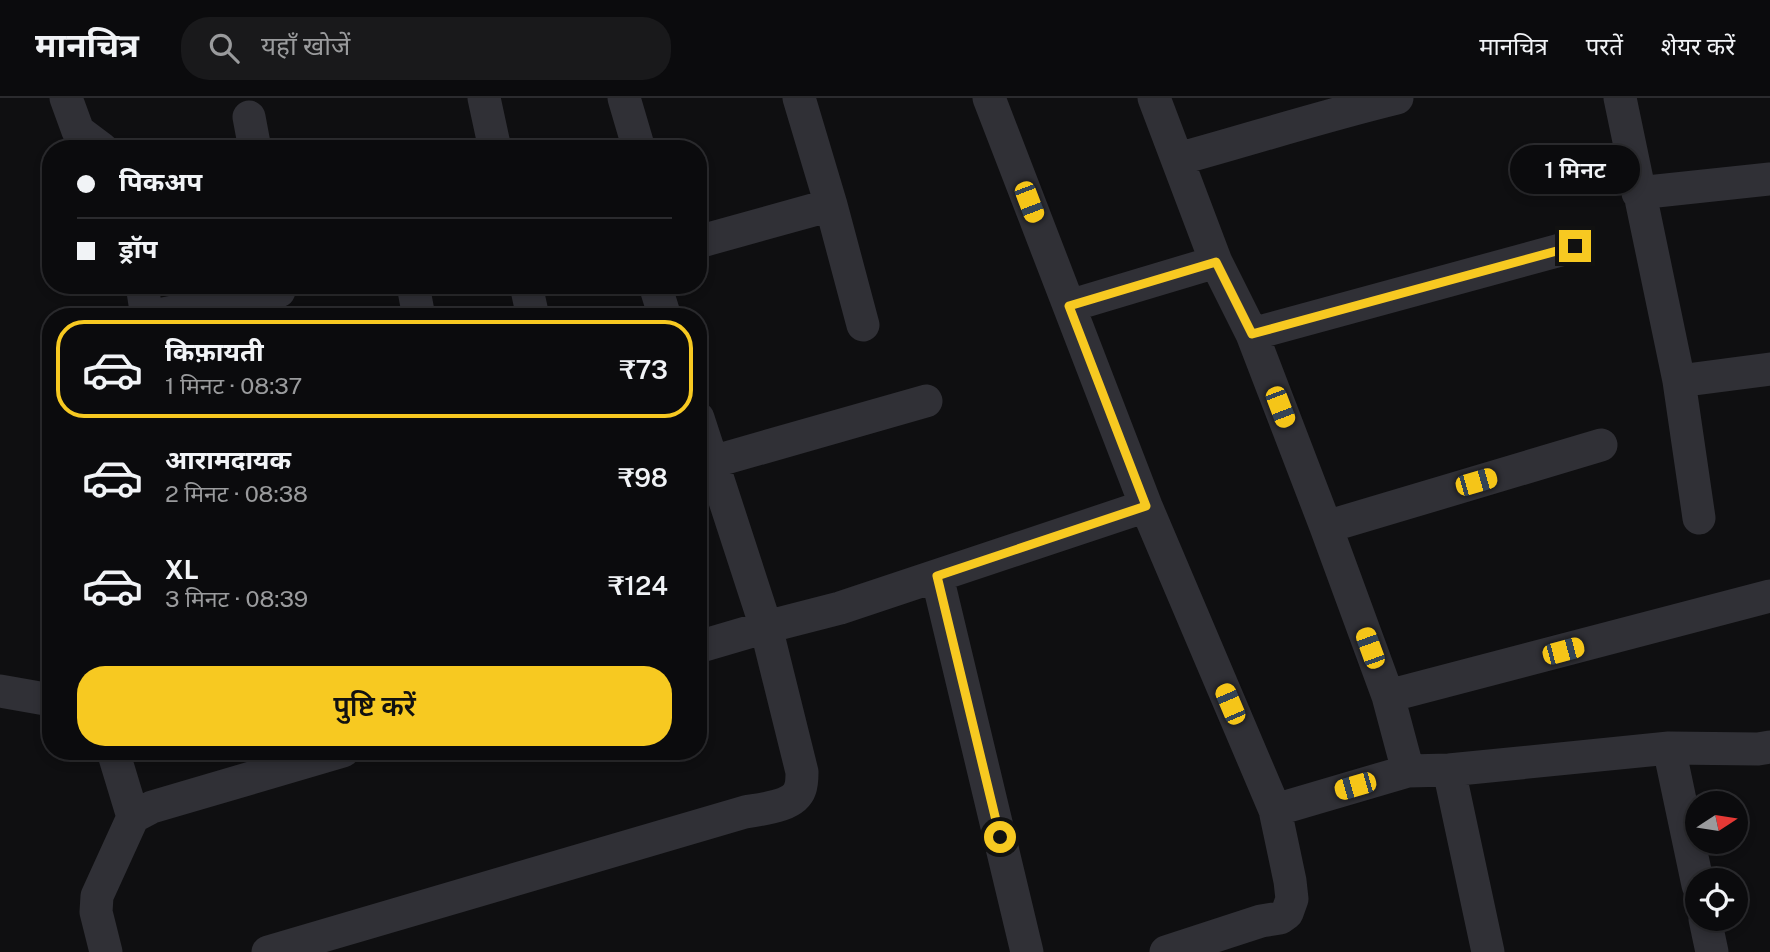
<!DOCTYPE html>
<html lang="hi">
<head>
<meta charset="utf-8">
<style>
	body { margin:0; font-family:"Public Sans","Noto Sans Devanagari",sans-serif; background:#19191b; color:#f1f3f6; height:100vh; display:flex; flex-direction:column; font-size:26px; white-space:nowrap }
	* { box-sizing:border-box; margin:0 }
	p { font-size:23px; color:#9a9b9d }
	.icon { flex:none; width:38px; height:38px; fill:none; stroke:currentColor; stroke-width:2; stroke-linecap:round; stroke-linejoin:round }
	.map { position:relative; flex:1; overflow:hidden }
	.drawer { position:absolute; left:42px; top:210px; width:665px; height:452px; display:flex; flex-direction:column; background:#0b0b0d; border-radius:28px; box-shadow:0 4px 10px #0003,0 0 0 2px #2b2b2e }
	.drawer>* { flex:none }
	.guide { position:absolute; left:42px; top:42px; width:665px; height:154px; border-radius:28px; box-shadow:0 4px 10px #0003,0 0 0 2px #2b2b2e; display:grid; align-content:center; height:154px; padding:0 35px; background:#0b0b0d }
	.needle { width:46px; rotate:78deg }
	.tools { position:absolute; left:1685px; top:693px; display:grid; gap:14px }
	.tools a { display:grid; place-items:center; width:63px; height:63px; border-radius:50%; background:#0b0b0d; box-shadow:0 4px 10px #0003,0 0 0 2px #2b2b2e; font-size:35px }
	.end { position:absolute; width:32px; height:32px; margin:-16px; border:9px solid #f7c921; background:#111; box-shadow:0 0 0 4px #111 }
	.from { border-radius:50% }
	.bubble { position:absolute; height:49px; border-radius:24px; background:#0b0b0d; box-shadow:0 4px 10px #0003,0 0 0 2px #2b2b2e; font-size:23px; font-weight:600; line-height:49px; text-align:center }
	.car { position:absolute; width:21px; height:42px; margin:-21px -10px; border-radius:9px; box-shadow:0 0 5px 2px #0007; background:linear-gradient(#f5c518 24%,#345 0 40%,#f5c518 0 76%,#345 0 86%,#f5c518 0) }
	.guide b { display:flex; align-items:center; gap:24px; height:66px; font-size:26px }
	.guide b+b { border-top:2px solid #2b2b2e }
	.guide i { width:18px; height:18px; background:#f1f3f6 }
	ul { padding:12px 0 0; list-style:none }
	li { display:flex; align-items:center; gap:21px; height:98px; margin:0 14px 10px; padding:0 21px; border:4px solid transparent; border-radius:28px }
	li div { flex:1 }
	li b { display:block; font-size:26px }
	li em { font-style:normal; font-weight:600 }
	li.selected { border-color:#f7c921 }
	li>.icon { width:63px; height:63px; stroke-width:1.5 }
	.cta { display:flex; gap:14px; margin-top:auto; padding:14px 35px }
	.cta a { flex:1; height:80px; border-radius:28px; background:#f7c921; color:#111; font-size:28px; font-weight:600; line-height:80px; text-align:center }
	header { display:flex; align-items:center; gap:42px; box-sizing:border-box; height:98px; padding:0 35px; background:#0b0b0d; border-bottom:2px solid #2b2b2e }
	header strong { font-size:33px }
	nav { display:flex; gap:38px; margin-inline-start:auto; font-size:24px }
	.search { width:490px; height:63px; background:#19191b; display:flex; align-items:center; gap:18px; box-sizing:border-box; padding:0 24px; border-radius:28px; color:#9a9b9d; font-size:26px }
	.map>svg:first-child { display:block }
</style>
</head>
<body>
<header>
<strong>मानचित्र</strong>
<div class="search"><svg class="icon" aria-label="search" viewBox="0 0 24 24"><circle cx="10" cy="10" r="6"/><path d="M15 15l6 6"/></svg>यहाँ खोजें</div>
<nav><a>मानचित्र</a><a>परतें</a><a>शेयर करें</a></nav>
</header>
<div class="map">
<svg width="1770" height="854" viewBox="0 0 1770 854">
	<rect width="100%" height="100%" fill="#0f0f11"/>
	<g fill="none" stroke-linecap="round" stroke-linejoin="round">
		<path stroke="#303036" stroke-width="33" d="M66,0L78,33L102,51
			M484,0L495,51
			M624,0L639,51
			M799,0L831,107L863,227
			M989,0L1146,408L1275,712L1290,783L1292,801L1287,815L1280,820L1261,823L1166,854
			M1154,0L1216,164L1252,236L1326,429L1388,598L1408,673L1275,712
			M1620,0L1679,283L1699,420
			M249,19L255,51
			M1178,61C1251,41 1323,18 1397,0
			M1638,95L1770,81
			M698,144L831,107
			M142,187L147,219
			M413,187L419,219
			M526,187L533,219
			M655,187L665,219
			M1069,208L1216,164
			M148,219L279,193
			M1252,236L1575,148
			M1679,283L1770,271
			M698,368L926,303
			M1326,429L1601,347
			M937,478L1027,854
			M698,549L766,529L840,510L1146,408
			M0,593L51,602
			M1388,598L1770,498
			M1669,650L1698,787
			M113,653L133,719
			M1449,672L1488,854
			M1408,673L1449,672L1669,650L1758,651L1770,649
			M1705,821L1712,854
			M106,854L96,814L97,798L133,719L152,709L343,653
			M268,854L745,714C761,711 794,709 800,691C802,686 802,679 802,674L766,529L698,320"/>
	</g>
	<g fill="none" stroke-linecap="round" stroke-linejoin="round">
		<path stroke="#f7c921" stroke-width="9" d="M1000,739L937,478L1146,408L1069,208L1216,164L1252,236L1575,148"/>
	</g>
</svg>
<div class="tools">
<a><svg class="needle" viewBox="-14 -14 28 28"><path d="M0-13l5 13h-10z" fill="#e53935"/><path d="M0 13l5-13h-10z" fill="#9a9b9d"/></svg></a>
<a><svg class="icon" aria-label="locate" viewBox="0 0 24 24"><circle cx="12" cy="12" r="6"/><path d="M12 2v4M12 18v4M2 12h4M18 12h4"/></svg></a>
</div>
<i class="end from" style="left:1000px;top:739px"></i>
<i class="end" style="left:1575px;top:148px"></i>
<div class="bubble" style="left:1510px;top:47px;width:130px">1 मिनट</div>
<i class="car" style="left:1029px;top:104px;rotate:159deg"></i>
<i class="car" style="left:1280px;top:309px;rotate:159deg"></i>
<i class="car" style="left:1476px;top:384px;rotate:74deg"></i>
<i class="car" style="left:1370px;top:550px;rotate:340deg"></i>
<i class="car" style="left:1563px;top:553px;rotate:75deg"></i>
<i class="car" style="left:1230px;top:606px;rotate:337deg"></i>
<i class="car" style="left:1355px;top:688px;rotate:254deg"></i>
<div class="guide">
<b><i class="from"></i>पिकअप</b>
<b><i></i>ड्रॉप</b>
</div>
<section class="drawer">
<ul>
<li class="selected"><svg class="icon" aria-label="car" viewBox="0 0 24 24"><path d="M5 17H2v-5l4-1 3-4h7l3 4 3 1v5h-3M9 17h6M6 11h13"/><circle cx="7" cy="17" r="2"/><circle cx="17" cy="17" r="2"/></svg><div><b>किफ़ायती</b><p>1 मिनट · 08:37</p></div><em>₹73</em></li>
<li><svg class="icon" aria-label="car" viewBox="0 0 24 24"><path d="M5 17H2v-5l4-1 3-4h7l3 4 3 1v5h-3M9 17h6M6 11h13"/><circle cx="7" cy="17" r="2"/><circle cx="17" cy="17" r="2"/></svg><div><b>आरामदायक</b><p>2 मिनट · 08:38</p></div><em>₹98</em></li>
<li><svg class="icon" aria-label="car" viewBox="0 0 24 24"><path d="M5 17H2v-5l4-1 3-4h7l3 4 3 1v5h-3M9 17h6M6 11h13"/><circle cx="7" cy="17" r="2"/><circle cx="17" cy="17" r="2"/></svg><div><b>XL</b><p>3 मिनट · 08:39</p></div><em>₹124</em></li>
</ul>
<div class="cta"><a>पुष्टि करें</a></div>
</section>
</div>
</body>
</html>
